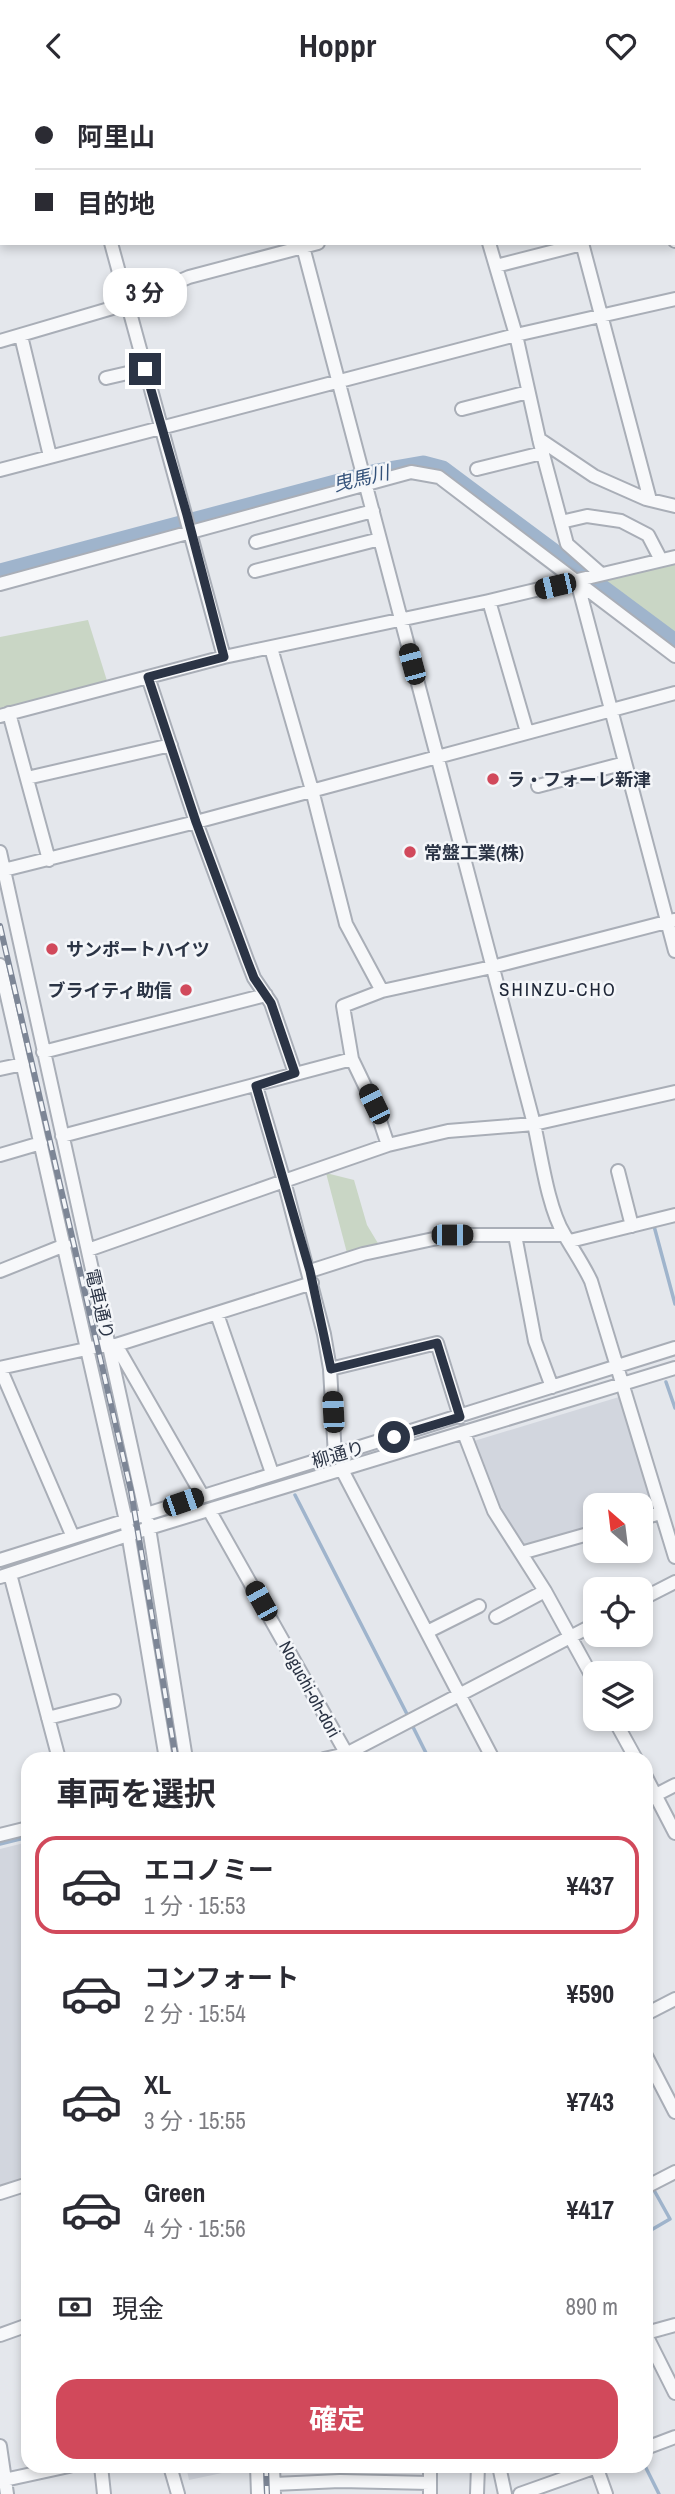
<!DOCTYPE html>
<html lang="ja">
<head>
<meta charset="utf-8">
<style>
	body { margin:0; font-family:"Archivo Narrow","Noto Sans JP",sans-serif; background:#f7f7f7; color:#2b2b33; height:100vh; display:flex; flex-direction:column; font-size:26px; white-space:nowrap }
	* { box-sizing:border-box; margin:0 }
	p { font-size:23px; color:#7c7c81 }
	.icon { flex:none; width:38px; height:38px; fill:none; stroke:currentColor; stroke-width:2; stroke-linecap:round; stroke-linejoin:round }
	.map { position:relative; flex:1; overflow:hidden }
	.drawer { position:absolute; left:21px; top:1661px; width:632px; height:721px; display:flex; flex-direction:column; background:#fff; border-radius:21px; box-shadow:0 4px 10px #0003 }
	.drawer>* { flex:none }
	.hud { position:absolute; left:0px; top:0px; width:676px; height:154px; box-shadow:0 4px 10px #0003; display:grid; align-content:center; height:154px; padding:0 35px; background:#fff }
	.needle { width:46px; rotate:332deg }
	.buttons { position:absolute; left:583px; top:1402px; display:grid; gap:14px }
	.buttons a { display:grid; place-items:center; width:70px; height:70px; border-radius:14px; background:#fff; box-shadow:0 4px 10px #0003; font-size:35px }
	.end { position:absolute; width:32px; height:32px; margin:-16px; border:9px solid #2b3445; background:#fff; box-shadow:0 0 0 4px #fff }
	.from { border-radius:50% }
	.bubble { position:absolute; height:49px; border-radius:21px; background:#fff; box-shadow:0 4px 10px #0003; font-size:23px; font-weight:700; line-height:49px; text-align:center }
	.car { position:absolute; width:21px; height:42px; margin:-21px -10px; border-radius:9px; box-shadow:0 0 5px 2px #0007; background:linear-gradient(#222 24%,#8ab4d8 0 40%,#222 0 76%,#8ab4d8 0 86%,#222 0) }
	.hud b { display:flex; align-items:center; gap:24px; height:66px; font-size:26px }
	.hud b+b { border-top:2px solid #e1e1e2 }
	.hud i { width:18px; height:18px; background:#2b2b33 }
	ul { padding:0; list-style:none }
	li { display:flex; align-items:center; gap:21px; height:98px; margin:0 14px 10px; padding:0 21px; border:4px solid transparent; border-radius:21px }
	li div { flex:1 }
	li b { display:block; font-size:26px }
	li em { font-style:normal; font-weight:700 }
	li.on { border-color:#d1495b }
	li>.icon { width:63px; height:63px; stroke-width:1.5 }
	h2 { padding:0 35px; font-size:32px; line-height:84px }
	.pay { display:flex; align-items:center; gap:18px; height:77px; padding:0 35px; font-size:26px }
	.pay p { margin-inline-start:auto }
	.primary-button { display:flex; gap:14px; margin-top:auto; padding:14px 35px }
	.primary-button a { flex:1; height:80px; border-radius:21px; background:#d1495b; color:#fff; font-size:28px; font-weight:700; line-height:80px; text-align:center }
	header { display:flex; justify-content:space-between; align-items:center; height:91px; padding:0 35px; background:#fff; font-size:32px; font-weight:700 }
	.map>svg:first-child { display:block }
</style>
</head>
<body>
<header><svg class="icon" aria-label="back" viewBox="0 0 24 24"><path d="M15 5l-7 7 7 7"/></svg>Hoppr<svg class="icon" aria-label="heart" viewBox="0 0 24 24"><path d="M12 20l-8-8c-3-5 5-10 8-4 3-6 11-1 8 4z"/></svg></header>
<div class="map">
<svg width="675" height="2403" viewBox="0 0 675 2403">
	<rect width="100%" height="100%" fill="#e4e7ec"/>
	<path fill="#d2d6de" d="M619,1306L653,1419L641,1423L640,1414H595V1436L522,1458L492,1403L474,1350Z
		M28,1751V2085L0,2095V1758Z
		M186,2375H220L222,2382L189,2389Z"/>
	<path fill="#c9d6c5" d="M675,471V546L596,490Z
		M88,529L108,593L0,617V546Z
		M326,1082L354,1089L367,1134L379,1154L347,1162Z"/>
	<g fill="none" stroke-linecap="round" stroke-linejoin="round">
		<path stroke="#9fb4cc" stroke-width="3.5" d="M654,1135L675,1213
			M666,1291L675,1317
			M295,1404L409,1627
			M412,1634L429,1668
			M0,1753L28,1746
			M646,2142L670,2128L655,2101
			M645,2375L659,2403"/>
		<path stroke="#9fb4cc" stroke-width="19" d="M0,482L377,382L423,374L442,379L675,552"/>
		<defs>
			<path id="minor" d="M262,0L263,2
				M448,0V2
				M581,0L583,2
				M68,2L74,0
				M620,2L625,0
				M0,19L2,18
				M674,46H675
				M0,80L2,86
				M674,110L675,109
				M674,146L675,150
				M111,152L224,566
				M302,152L534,1033C541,1064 548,1117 564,1143C573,1159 583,1173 591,1190L675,1466
				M489,152L516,244L540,352L567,453L600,482
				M582,152L650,409
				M496,175L582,153
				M21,245L50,365
				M0,250L126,213L189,186L318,152
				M106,287L145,278
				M462,318L528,301
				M539,348L594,385L646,408L675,415
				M477,378L542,362
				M0,379L516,244L675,208
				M561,431L587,425L621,430L648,444L661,469
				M256,451L373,420
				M255,480L380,448
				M577,490L675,860
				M0,493L411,381L439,386L675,565
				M489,510L527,641
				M271,557L312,699L346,833L382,900L343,915L352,968L376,1018L388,1054
				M148,586L196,731L247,869L254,887L271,912L295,982
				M9,622L49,769
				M0,625L224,566L489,510L675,466
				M27,687L171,654
				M538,695L625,672
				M0,761L149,1437L186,1668
				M0,780L196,731L675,602
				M0,874L126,1430L166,1668
				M382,900L492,876L674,829
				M43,961L266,904
				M0,978L23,973
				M256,995L284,1090L388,1054L448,1040L534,1033L675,1001
				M62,1045L352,968
				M0,1064L41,1052
				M618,1080L632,1135
				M515,1144L535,1250L552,1296
				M570,1150L675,1124
				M88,1159L284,1090L324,1243L330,1278L335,1365
				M0,1180L65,1154
				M310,1180L363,1163L452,1144H564
				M217,1223L272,1382
				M116,1254L202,1404
				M0,1277L109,1253L116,1254L312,1192
				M0,1277L73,1446
				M330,1278L437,1252L460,1326
				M464,1342L494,1420L545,1500L595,1591
				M341,1377L493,1668
				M209,1419L349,1667
				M640,1428L660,1422
				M521,1462L595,1441
				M0,1469L675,1257
				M10,1483L59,1668
				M0,1486L149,1437L675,1277
				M640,1509L675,1491
				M496,1526L545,1500
				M427,1541L479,1515
				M48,1627L114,1610
				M614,1628L636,1668
				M324,1668L346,1663L595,1533
				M646,1686L675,1742
				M646,1709L675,1694
				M0,1744L28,1737
				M646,1923L675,1908
				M646,1965L675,2021
				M646,2096L675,2081
				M0,2102L28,2093
				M646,2242L675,2234
				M0,2244L28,2234
				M646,2244L675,2302
				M0,2355L7,2403
				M646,2357L675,2346
				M101,2375L104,2403
				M170,2375L178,2403
				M257,2375L258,2403
				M273,2375L274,2403
				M499,2375L505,2403
				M596,2375L606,2403
				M0,2390L69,2375
				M274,2393L340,2390L430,2392
				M430,2403V2375
				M477,2403L478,2375
				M520,2403L599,2375"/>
		</defs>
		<use href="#minor" stroke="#a9aeb7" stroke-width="16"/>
		<use href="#minor" stroke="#f7f8fa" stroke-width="12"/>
		<defs>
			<path id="rail" d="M0,835L131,1400L176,1668
				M266,2375L267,2403"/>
		</defs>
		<use href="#rail" stroke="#7d8696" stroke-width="6"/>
		<use href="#rail" stroke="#f4f6f9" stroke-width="3.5" stroke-dasharray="10" stroke-linecap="butt"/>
	</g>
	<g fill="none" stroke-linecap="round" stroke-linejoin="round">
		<path stroke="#2b3445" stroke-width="9" d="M145,278L187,424L224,566L148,586L196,731L247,869L254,887L271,912L295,982L256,995L310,1180L331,1278L437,1252L460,1326L394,1346"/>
	</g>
	<g fill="#d1495b" stroke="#f4f6f9" stroke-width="2.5">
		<circle cx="493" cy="688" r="7"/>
		<circle cx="410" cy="761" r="7"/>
		<circle cx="52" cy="858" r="7"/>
		<circle cx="186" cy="899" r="7"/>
	</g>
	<g text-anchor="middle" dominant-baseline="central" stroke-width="5" stroke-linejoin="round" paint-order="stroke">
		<g font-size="18" font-weight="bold" fill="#2b3445" stroke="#f4f6f9" text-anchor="start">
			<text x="507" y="688">ラ・フォーレ新津</text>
			<text x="424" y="761">常盤工業(株)</text>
			<text x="66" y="858">サンポートハイツ</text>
			<text x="172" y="899" text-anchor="end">ブライティ助信</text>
		</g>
		<g font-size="18" fill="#2b3445" stroke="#f4f6f9">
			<text transform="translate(100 1213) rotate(77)">電車通り</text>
			<text transform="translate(338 1363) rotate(-16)">柳通り</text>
			<text transform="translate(310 1598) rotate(61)">Noguchi-oh-dori</text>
		</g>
		<g font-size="19" font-style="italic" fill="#34527a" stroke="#f4f6f9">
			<text transform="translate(361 387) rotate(-13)">曳馬川</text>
		</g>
		<g font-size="19" letter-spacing="2" fill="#1d2536" stroke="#f4f6f9">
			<text x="558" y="898">SHINZU-CHO</text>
		</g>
	</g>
</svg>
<div class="buttons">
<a><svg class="needle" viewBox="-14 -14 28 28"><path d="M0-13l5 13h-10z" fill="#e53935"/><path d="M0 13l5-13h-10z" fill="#7c7c81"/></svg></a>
<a><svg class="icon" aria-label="locate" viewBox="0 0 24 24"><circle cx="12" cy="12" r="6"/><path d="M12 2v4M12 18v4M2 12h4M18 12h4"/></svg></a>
<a><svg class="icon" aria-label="layers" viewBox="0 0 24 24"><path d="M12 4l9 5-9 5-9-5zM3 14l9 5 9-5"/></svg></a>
</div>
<i class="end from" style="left:394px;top:1346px"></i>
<i class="end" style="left:145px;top:278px"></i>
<div class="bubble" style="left:103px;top:177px;width:84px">3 分</div>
<i class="car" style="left:555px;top:495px;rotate:257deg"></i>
<i class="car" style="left:412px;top:573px;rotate:345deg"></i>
<i class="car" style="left:374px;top:1013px;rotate:334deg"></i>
<i class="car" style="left:452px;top:1144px;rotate:90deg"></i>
<i class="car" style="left:333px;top:1321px;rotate:357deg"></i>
<i class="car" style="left:183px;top:1411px;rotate:71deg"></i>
<i class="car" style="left:261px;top:1510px;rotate:331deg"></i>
<div class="hud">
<b><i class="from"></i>阿里山</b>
<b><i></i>目的地</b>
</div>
<section class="drawer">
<h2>車両を選択</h2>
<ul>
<li class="on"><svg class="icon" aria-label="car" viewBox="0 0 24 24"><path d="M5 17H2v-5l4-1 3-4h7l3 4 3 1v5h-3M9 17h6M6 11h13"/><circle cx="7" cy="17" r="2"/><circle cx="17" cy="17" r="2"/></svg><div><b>エコノミー</b><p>1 分 · 15:53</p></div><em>¥437</em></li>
<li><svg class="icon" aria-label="car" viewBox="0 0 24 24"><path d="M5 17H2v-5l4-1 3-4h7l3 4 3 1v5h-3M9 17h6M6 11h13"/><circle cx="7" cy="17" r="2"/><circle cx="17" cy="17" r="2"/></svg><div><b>コンフォート</b><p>2 分 · 15:54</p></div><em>¥590</em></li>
<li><svg class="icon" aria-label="car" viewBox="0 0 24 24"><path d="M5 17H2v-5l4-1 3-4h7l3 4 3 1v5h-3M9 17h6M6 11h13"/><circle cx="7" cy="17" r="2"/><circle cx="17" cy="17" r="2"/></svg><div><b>XL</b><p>3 分 · 15:55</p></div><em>¥743</em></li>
<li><svg class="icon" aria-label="car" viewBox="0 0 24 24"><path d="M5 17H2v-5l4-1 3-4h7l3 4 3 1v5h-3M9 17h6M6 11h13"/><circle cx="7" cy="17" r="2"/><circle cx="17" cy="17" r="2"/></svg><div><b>Green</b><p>4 分 · 15:56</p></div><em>¥417</em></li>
</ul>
<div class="pay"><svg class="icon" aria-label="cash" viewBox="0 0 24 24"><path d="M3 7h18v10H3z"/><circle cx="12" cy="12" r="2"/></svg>現金<p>890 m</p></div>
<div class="primary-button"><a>確定</a></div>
</section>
</div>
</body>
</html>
